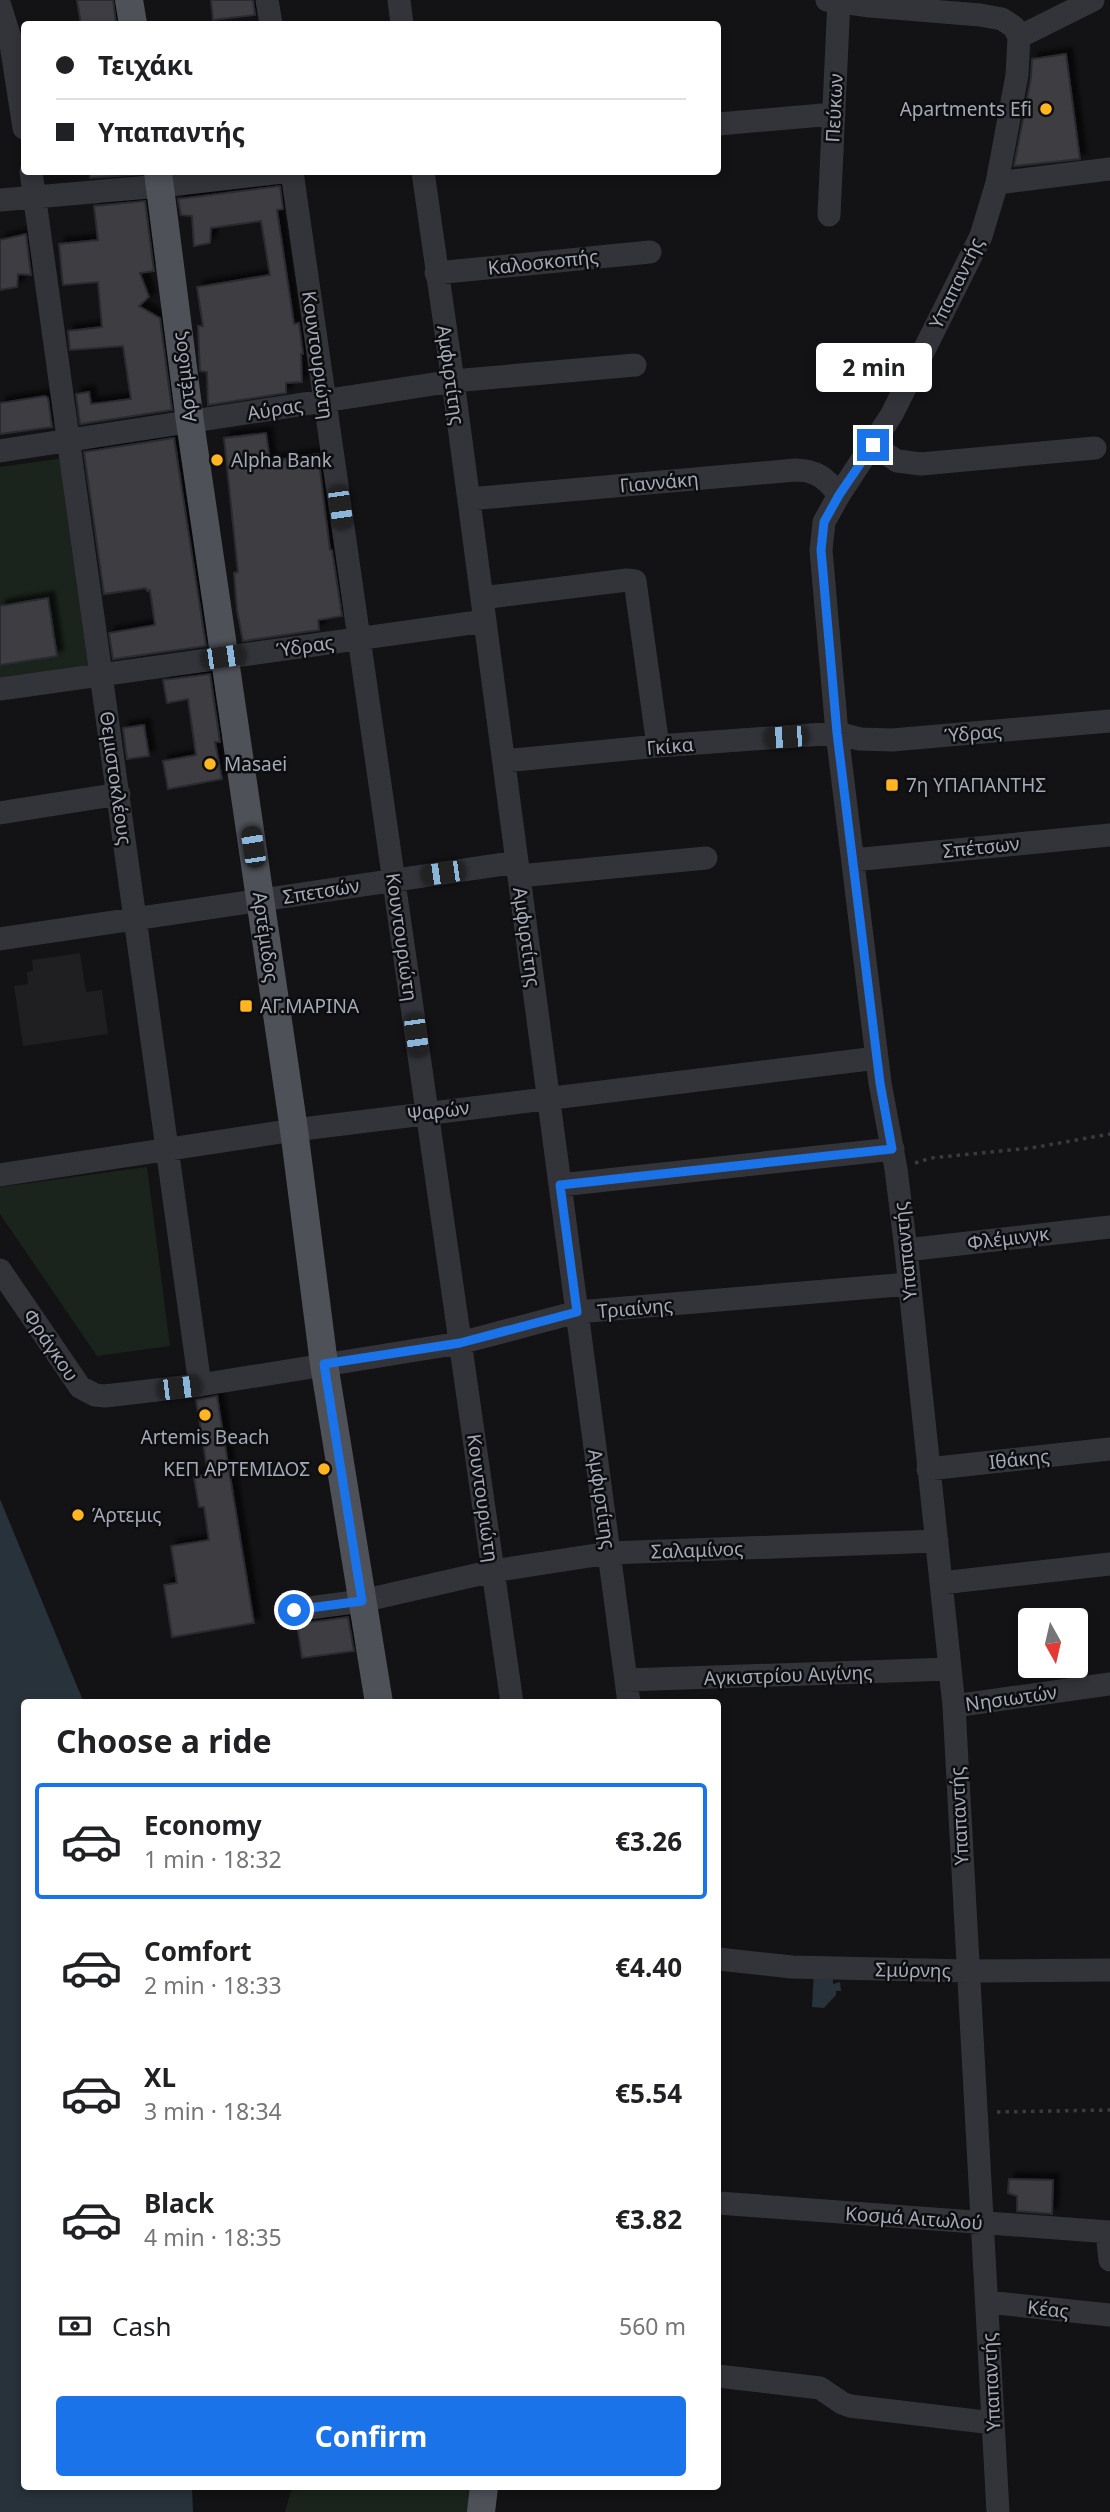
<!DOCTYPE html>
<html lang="en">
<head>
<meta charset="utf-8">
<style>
	body { margin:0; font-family:"Noto Sans",sans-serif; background:#f6f6f6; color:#202124; height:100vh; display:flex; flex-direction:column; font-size:26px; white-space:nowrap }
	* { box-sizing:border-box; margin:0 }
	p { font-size:23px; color:#757577 }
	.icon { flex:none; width:38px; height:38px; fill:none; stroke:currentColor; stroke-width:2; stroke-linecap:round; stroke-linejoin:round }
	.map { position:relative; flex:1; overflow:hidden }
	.panel { position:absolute; left:21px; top:1699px; width:700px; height:791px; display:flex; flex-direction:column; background:#fff; border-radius:7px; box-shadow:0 4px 10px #0003 }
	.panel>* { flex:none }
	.banner { position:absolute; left:21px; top:21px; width:700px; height:154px; border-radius:7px; box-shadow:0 4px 10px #0003; display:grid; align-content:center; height:154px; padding:0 35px; background:#fff }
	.needle { width:46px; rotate:172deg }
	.controls { position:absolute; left:1018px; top:1608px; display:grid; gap:14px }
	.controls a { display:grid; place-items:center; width:70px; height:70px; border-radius:7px; background:#fff; box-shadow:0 4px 10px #0003; font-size:35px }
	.end { position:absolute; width:32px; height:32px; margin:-16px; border:9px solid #1a73e8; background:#fff; box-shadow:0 0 0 4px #fff }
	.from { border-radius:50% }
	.bubble { position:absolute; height:49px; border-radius:7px; background:#fff; box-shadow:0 4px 10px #0003; font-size:23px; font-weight:700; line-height:49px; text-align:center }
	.car { position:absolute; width:21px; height:42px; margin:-21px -10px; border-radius:9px; box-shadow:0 0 5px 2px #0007; background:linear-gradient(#222 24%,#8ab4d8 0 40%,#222 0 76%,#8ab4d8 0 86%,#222 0) }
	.banner b { display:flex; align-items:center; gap:24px; height:66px; font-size:26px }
	.banner b+b { border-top:2px solid #e0e0e0 }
	.banner i { width:18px; height:18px; background:#202124 }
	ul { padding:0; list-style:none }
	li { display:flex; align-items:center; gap:21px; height:116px; margin:0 14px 10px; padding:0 21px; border:4px solid transparent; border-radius:7px }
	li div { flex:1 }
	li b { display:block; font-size:26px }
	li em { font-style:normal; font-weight:700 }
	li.selected { border-color:#1a73e8 }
	li>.icon { width:63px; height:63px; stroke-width:1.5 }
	h2 { padding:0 35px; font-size:32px; line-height:84px }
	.pay { display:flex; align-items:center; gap:18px; height:77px; padding:0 35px; font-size:26px }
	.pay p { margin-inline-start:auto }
	.action { display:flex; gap:14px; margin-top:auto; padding:14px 35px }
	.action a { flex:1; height:80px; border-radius:7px; background:#1a73e8; color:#fff; font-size:28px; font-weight:700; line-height:80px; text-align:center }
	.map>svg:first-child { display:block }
</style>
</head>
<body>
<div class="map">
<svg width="1110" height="2512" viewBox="0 0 1110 2512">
	<defs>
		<filter id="shadow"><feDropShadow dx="6" dy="-6" stdDeviation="2" flood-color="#0009"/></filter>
	</defs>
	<rect width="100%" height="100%" fill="#131315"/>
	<path fill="#1f1f22" d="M80,953L86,992L102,990L108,1034L23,1046L14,986L28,984L27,972L33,971L32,960Z"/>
	<path fill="#1a231c" d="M65,458L97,673L0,687V467Z
		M147,1167L170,1346L97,1356L0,1214V1187Z
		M292,2487H475L471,2512H285Z"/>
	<path fill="#28323a" d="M0,1499L84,1703H24V2487H192L193,2512H0Z
		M814,1972L833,1974V1984L840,1982L841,1991H836V1995L824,2008L812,2007Z"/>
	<path fill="#3c3e43" stroke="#2c2c31" stroke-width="2" filter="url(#shadow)" d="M77,0H113L116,24H81Z
		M211,0H253L255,15L213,20Z
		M1066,54L1080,159L1014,166L1031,78L1032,59Z
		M90,172H142V174L90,178Z
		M280,186L283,209L277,210L294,324L299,323L303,354H301L302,382L286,383V393L208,405L207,372L200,371L198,326H203L197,287L270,275L261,221L211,228L210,243L194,246L192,216L181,215L178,199Z
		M145,201L154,271L140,273L149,297L139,306L160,318L172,410L80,424L76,394L89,392L91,404L131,399L123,346L70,350L68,331L102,327L98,282L63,285L59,244L98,240L94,206Z
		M26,234L31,275L18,274L17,287L0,290V240Z
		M45,396L48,398L52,427L0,434V403Z
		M266,433L270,461L318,454L330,550H332L342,616L318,620L319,630L243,641L237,610L234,573L238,572L224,438Z
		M174,438L206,646L113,659L109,633L155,625L150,590L147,591L146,588L104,594L84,452Z
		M48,598L57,656L0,665V606Z
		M210,674L220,742H215L222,779L168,789L163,761L196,755L188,699L167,703L163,680Z
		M144,725L149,756L127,759L123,728Z
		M217,1396L254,1623L172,1637L164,1585L177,1583L171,1546L209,1540L204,1507H199L194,1477L208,1474L196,1400Z
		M348,1617L354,1651L302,1658L297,1624Z
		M1009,2179L1053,2180L1052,2214L1017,2211V2196L1008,2193Z"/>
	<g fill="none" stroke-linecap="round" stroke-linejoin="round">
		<path stroke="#393b41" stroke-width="3.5" stroke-dasharray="3.5 5" stroke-linecap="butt" d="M915,1163L931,1158L1031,1148L1110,1134
			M997,2112L1110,2110"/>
		<path stroke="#33343a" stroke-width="23" d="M267,0L271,24
			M399,0L402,24
			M827,0L870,6L980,15L1002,19L1014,27L1019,37
			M0,6L10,38L24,128
			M1019,37L1093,0
			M718,124L834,114
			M31,172L200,1385
			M292,172L512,1703
			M423,172L453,381L629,1703
			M997,183L1110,169
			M0,200L161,186L283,172
			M829,215L839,0
			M436,273L650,252
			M873,445L897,461L921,464L1095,448
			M0,451L453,381L635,365
			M469,499L795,470C816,470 826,478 839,495
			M482,598L627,580L635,581L658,746
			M0,689L485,621
			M504,761L658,746L837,733L860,739L892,740L1110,721
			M0,813L119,794
			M853,860L1110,835
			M519,876L706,858
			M0,939L517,862
			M0,1175L294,1130L877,1058
			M560,1185L893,1149
			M906,1250L1110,1227
			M0,1270L80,1387L95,1395L105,1396L200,1385L460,1343L577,1312L909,1284
			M928,1469L1110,1449
			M941,1583L1110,1564
			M294,1610L362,1601L493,1571L609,1553L937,1541
			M626,1680L950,1669
			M954,1706L1110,1684
			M718,1959L792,1967L968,1971L1110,1970
			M718,2203L1110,2232
			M1107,2232L1110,2260
			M987,2302L1110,2315
			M718,2376L820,2388L842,2403L850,2406L993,2423
			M998,2512L954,1706L906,1250L896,1169L880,1083L837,733L821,550L824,522L839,495L892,414L981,236L997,183L1017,75L1019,37"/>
		<path stroke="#4f5159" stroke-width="28" d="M129,0L133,24
			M158,172L190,422L294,1130L324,1364L379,1703
			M481,2512L484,2487"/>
	</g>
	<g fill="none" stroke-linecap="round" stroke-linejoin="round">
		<path stroke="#1a73e8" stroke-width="9" d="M294,1610L362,1601L324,1364L460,1343L577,1312L560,1185L892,1149L880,1083L837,733L821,550L824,522L839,495L873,445"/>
	</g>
	<g fill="#ffb620" stroke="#0e0e10" stroke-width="2.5">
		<circle cx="1046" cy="109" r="7"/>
		<circle cx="217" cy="460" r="7"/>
		<circle cx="210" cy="764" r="7"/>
		<rect x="885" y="778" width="14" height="14" rx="3.5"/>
		<rect x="239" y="999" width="14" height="14" rx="3.5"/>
		<circle cx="205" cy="1415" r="7"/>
		<circle cx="324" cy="1469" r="7"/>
		<circle cx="78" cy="1515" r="7"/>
	</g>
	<g text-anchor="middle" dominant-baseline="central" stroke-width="5" stroke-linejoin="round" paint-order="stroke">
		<g font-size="19" fill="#a3a9b7" stroke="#0e0e10">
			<text transform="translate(834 108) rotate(-87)">Πεύκων</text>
			<text transform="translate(543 262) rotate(-6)">Καλοσκοπής</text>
			<text transform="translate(956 283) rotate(-64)">Υπαπαντής</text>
			<text transform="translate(318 355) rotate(82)">Κουντουριώτη</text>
			<text transform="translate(451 375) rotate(82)">Αμφιρτίτης</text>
			<text transform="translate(184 377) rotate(-97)">Αρτέμιδος</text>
			<text transform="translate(275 409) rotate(-9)">Αύρας</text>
			<text transform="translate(659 482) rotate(-5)">Γιαννάκη</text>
			<text transform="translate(305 646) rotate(-8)">Ύδρας</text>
			<text transform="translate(973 733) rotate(-5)">Ύδρας</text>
			<text transform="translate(670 746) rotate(-5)">Γκίκα</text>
			<text transform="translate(116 778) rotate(82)">Θεμιστοκλέους</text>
			<text transform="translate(981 847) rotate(-6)">Σπέτσων</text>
			<text transform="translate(321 891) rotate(-9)">Σπετσών</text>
			<text transform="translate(266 937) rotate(82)">Αρτέμιδος</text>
			<text transform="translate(402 937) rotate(82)">Κουντουριώτη</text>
			<text transform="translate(527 937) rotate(82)">Αμφιρτίτης</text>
			<text transform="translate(438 1111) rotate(-7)">Ψαρών</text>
			<text transform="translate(1008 1238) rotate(-7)">Φλέμινγκ</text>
			<text transform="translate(905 1251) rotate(-96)">Υπαπαντής</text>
			<text transform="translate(635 1308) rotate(-5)">Τριαίνης</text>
			<text transform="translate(51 1345) rotate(56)">Φράγκου</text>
			<text transform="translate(1019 1459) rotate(-6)">Ιθάκης</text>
			<text transform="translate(483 1498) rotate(82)">Κουντουριώτη</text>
			<text transform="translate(602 1499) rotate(82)">Αμφιρτίτης</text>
			<text transform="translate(697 1550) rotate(-2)">Σαλαμίνος</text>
			<text transform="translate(788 1675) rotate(-2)">Αγκιστρίου Αιγίνης</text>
			<text transform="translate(1011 1698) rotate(-8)">Νησιωτών</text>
			<text transform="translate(959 1816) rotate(-93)">Υπαπαντής</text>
			<text transform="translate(913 1970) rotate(1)">Σμύρνης</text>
			<text transform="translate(914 2218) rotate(4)">Κοσμά Αιτωλού</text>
			<text transform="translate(1048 2309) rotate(6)">Κέας</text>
			<text transform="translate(991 2382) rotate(-93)">Υπαπαντής</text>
		</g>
		<g font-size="19" fill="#a3a9b7" stroke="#0e0e10" text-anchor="start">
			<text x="1032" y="109" text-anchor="end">Apartments Efi</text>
			<text x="231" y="460">Alpha Bank</text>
			<text x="224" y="764">Masaei</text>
			<text x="906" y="785">7η ΥΠΑΠΑΝΤΗΣ</text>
			<text x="260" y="1006">ΑΓ.ΜΑΡΙΝΑ</text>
			<text x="205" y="1437" text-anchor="middle">Artemis Beach</text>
			<text x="310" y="1469" text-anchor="end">ΚΕΠ ΑΡΤΕΜΙΔΟΣ</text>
			<text x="92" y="1515">Άρτεμις</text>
		</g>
	</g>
</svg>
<div class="controls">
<a><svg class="needle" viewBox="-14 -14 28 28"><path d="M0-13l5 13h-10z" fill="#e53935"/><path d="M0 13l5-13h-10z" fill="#757577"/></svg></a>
</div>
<i class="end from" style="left:294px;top:1610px"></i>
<i class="end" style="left:873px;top:445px"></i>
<div class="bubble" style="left:816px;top:343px;width:116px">2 min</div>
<i class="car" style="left:340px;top:507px;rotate:172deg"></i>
<i class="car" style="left:223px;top:657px;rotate:82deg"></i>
<i class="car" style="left:786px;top:737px;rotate:266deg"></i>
<i class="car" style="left:253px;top:847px;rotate:351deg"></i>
<i class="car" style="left:443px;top:873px;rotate:262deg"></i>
<i class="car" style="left:416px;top:1035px;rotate:172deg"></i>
<i class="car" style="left:179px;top:1388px;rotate:83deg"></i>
<div class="banner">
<b><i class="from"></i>Τειχάκι</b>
<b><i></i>Υπαπαντής</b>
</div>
<section class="panel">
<h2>Choose a ride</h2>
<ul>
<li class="selected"><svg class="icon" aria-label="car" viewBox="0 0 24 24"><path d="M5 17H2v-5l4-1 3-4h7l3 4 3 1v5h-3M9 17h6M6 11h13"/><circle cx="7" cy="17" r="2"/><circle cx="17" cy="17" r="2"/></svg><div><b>Economy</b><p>1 min · 18:32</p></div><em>€3.26</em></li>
<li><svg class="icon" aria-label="car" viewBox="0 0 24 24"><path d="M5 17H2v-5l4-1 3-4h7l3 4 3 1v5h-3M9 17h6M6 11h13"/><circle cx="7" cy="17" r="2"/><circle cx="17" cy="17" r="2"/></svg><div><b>Comfort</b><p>2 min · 18:33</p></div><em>€4.40</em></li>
<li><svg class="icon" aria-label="car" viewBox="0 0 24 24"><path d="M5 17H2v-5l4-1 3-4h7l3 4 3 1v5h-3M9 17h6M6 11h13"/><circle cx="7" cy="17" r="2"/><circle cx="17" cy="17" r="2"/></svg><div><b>XL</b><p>3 min · 18:34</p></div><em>€5.54</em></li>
<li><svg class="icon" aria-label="car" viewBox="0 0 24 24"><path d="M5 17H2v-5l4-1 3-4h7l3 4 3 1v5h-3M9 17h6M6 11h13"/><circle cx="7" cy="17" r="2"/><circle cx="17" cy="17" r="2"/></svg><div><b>Black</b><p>4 min · 18:35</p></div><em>€3.82</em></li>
</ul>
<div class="pay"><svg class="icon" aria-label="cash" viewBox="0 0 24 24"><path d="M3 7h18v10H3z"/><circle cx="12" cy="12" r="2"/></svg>Cash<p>560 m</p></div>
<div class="action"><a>Confirm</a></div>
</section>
</div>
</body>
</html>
